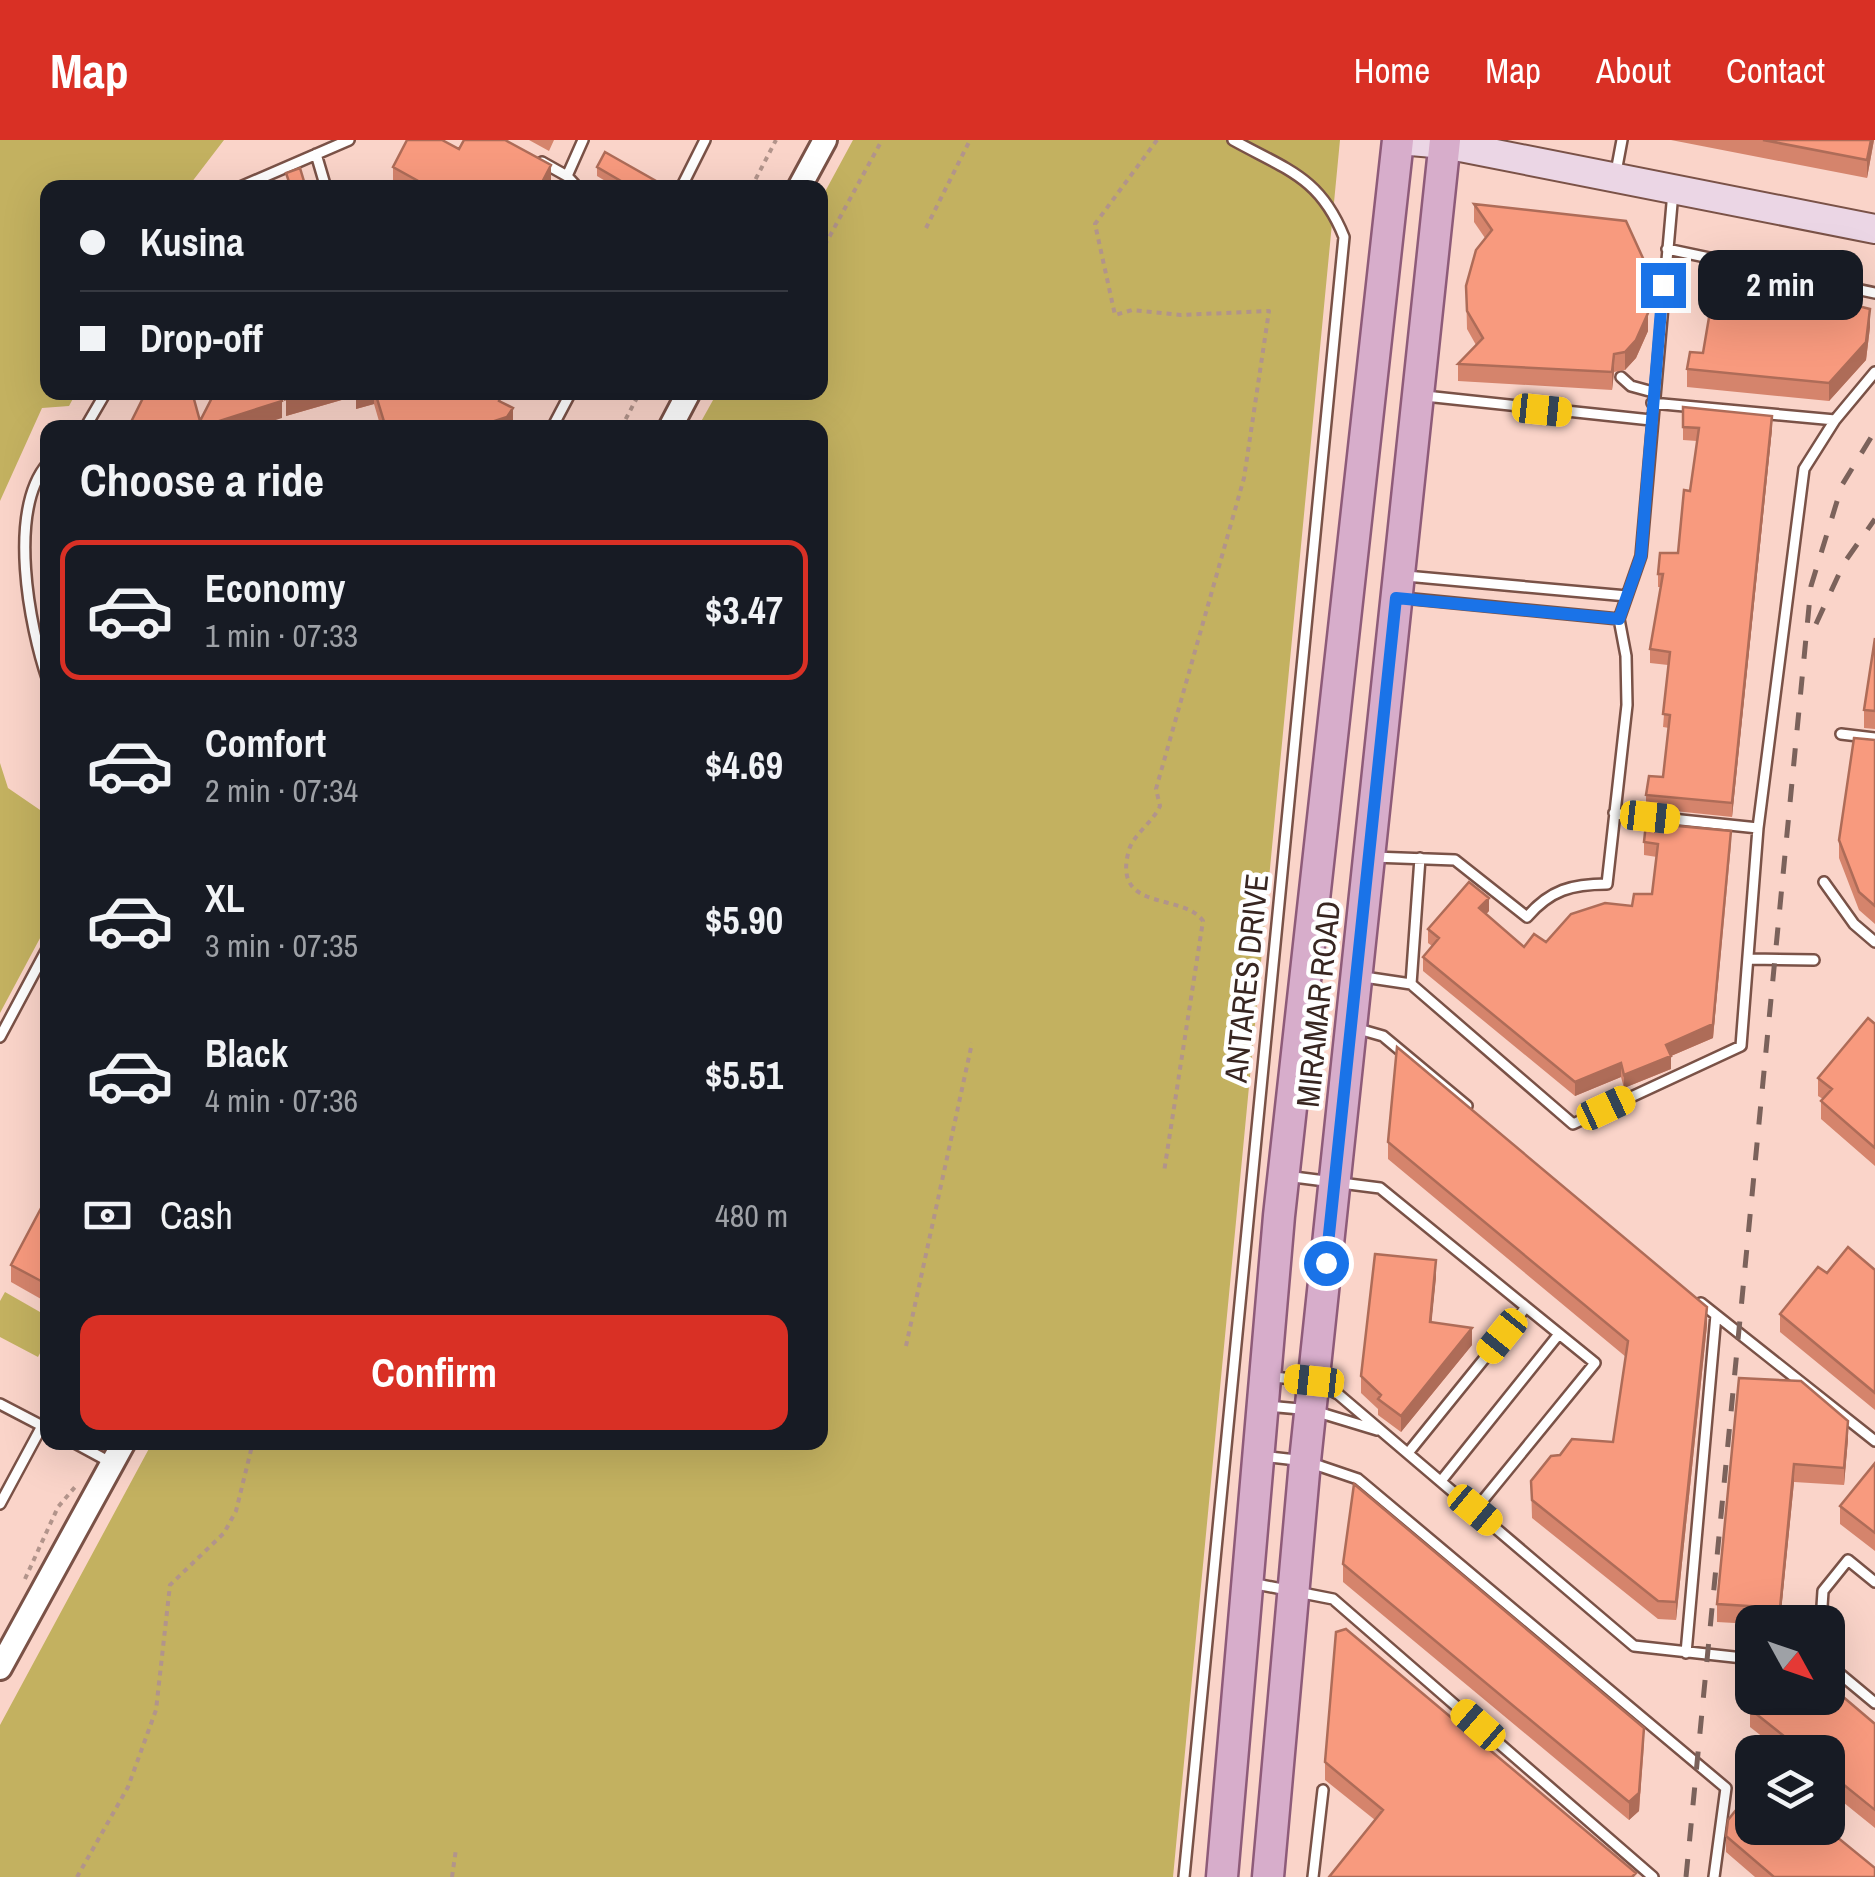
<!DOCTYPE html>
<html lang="en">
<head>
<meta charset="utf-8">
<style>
	body { margin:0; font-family:"Archivo Narrow",sans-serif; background:#242831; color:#f1f3f6; height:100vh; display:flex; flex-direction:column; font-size:38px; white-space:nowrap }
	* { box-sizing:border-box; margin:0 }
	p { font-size:32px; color:#9ea1a6 }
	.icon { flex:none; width:55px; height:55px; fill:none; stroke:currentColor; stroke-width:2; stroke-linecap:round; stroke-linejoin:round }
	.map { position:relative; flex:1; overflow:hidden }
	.side { position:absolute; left:40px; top:280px; width:788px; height:1030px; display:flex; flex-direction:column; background:#171b24; border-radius:20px; box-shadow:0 10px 40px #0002 }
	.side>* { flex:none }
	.guide { position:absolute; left:40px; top:40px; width:788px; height:220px; border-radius:20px; box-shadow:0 10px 40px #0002; display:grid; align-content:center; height:220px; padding:0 40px; background:#171b24 }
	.needle { width:65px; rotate:130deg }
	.tools { position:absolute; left:1735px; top:1465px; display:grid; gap:20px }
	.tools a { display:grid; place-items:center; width:110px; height:110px; border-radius:20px; background:#171b24; box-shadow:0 10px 40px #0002; font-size:50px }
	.end { position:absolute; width:45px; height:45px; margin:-22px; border:12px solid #1a73e8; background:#fff; box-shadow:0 0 0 5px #fff }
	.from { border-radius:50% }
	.bubble { position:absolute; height:70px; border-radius:20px; background:#171b24; box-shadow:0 10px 40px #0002; font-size:32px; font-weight:800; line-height:70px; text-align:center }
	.car { position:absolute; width:30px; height:60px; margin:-30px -15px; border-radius:12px; box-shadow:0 0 8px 2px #0007; background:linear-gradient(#f5c518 24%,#345 0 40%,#f5c518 0 76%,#345 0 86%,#f5c518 0) }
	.guide b { display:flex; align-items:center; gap:35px; height:95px; font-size:38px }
	.guide b+b { border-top:2px solid #363941 }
	.guide i { width:25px; height:25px; background:#f1f3f6 }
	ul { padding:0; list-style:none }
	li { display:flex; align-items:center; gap:30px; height:140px; margin:0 20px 15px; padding:0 20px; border:5px solid transparent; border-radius:20px }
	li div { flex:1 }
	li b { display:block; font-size:38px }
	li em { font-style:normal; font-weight:800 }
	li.current { border-color:#d93025 }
	li>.icon { width:90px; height:90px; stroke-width:1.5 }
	h2 { padding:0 40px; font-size:45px; line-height:120px }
	.pay { display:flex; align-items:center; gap:25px; height:110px; padding:0 40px; font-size:38px }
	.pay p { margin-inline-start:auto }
	.button { display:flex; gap:20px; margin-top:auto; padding:20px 40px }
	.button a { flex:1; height:115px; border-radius:20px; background:#d93025; color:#fff; font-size:40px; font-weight:800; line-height:115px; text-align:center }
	header { display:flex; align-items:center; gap:60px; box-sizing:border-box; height:140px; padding:0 50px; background:#d93025; color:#fff }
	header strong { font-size:48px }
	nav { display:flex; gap:55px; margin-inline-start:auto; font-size:35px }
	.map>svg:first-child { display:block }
</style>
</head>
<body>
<header>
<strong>Map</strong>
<nav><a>Home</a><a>Map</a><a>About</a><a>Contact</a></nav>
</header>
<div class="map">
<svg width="1875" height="1737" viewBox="0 0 1875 1737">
	<rect width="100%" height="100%" fill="#fad4c9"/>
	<path fill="#c3b160" d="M0,0H224L188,47L48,48V252L76,253L69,266L42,268L0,361Z
		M853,0H1340L1173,1737H0V1585L152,1303L820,1302V288L698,287L717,253L820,252V61Z
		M0,623L8,648L43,672L46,787L0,873Z
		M5,1152L47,1176V1200L38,1217L0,1197V1161Z"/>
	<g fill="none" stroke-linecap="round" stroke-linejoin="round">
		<defs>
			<path id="service" d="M316,14L326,48
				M542,22L567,36L583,0
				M1616,32L1622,0
				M567,36L578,48
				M238,48L349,0
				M681,48L705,0
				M1667,109L1875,153
				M1621,237L1631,246L1653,252
				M1425,256L1651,280
				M1652,263L1835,280
				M85,288L106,252
				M552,288L571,252
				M48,323C7,370 29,486 48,541
				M1406,436L1627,456
				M1403,458L1619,479
				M1841,594L1875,598
				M1614,673L1758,688
				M1373,717L1455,720L1527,777C1550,750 1572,744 1607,744L1627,565L1626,516L1619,479L1641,416L1673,52
				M1420,718L1411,844L1573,984L1741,906L1758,688L1804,329L1835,280L1875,232
				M1824,742L1854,784L1875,802
				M1750,819L1814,820
				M1364,837L1411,844
				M1355,888L1383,896L1467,966
				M0,897L48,807
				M1286,1036L1380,1048L1526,1167
				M1701,1163L1875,1301
				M1272,1237L1306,1240
				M1321,1245L1338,1254L1634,1506L1752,1519
				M0,1264L48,1289
				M1266,1266L1311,1270L1377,1290
				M73,1302L110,1322
				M1408,1313L1526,1167L1595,1223L1475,1370
				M1262,1316L1305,1321L1358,1339L1726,1648L1714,1737
				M1441,1341L1559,1194
				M0,1364L42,1286
				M1251,1443L1333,1459L1653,1737
				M1821,1482L1823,1451L1848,1420L1875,1442
				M1686,1513L1716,1175
				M1828,1524L1875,1563
				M1184,1737L1344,97C1320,37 1287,30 1233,0
				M1313,1737L1323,1650"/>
			<path id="tertiary" d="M799,48L825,0
				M670,288L689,252
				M0,1528L124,1302"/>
			<path id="secondary" d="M1399,0L1445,4L1875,89"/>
			<path id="primary" d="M1222,1737L1279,1076L1398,0
				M1268,1737L1305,1321L1445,0"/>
		</defs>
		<use href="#service" stroke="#7a5247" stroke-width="14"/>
		<use href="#tertiary" stroke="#7a5247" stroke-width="28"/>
		<use href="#secondary" stroke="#7a5247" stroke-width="32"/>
		<use href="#primary" stroke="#8e5b79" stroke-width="35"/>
		<path stroke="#b2948b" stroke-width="4" stroke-dasharray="5 5" stroke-linecap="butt" d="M1157,0L1095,84L1115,175L1132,170L1181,175L1269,171L1244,338L1156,649L1160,666C1153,682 1133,695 1129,710C1111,773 1183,752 1203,781L1164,1032
			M751,48L776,0
			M926,88L970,0
			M820,114L882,0
			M621,288L640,252
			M906,1206L972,903
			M25,1439L58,1367L75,1347
			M77,1737L128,1647L156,1570L170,1445L224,1393L236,1371L253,1302
			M452,1737L456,1709"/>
		<use href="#service" stroke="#fff" stroke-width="9"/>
		<use href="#tertiary" stroke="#fff" stroke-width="22"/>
		<use href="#secondary" stroke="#ebd6e5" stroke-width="28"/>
		<use href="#primary" stroke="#d7adcb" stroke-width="30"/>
		<path stroke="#7b625b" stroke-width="5" stroke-dasharray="18 18" stroke-linecap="butt" d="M1816,484L1844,423L1875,379
			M1686,1737L1811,446L1842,345L1875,291"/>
	</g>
	<path fill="#d5846c" d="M529,0H554L549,11Z
		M1671,0H1874L1867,38Z
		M459,9L551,42L548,48H400L393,44V27Z
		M597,27L656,48H617L597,36Z
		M1474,64L1648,191L1636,218L1625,230L1614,232L1612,250L1458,241V224L1476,205L1467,189L1466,146L1485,98L1474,82Z
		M1747,151L1836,161L1854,165L1870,187L1866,220L1829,261L1687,247V229L1703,213Z
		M289,252H495L501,262L513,285L511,288H381L374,264L356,269V259L352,257L286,276Z
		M1683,267L1772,289L1732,677L1646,668V655L1663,637L1669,588L1663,587L1668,525L1650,523V509L1661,447H1658V434L1678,413L1690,351L1697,301L1683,300Z
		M48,353V377L40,373V356Z
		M1875,498V589L1864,588V570Z
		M1875,600V784L1859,770L1839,718V700Z
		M1644,702L1731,704L1713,898L1671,916V929L1624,948L1621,937L1575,956L1423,831V817L1432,806L1428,803V789L1489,771L1486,774L1524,807L1546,802L1632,766L1652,754L1657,717L1644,715Z
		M1875,884V1026L1821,979V961L1823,959L1818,956V938Z
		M1388,1002L1707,1185L1676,1480L1658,1479L1532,1378L1531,1341L1560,1315L1613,1302L1626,1217L1388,1019Z
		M48,1055L41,1159L11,1142V1125Z
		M1875,1130V1270L1780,1192V1174Z
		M1436,1137L1431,1182L1472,1205L1401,1292L1378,1275V1269L1361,1253V1236Z
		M1739,1238L1848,1299L1844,1345L1794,1342L1780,1482H1752V1484L1717,1482V1464Z
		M1875,1323V1411L1840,1384V1366Z
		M1343,1424L1644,1605L1639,1671L1629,1680L1343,1442Z
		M1750,1569L1875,1584V1688L1828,1650V1612H1782L1750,1587Z
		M1325,1622L1636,1737L1375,1680L1325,1640Z
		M1726,1696L1875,1737H1755L1726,1712Z"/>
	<path fill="#ae6c58" d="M1871,0H1874L1867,38V20Z
		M551,25V42L548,48H539Z
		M1870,169V187L1866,220L1829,261V243Z
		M1648,173V191L1636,218L1625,230V212Z
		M1614,214V232L1612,250V232Z
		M309,252H352V257L286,276V259Z
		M356,252H374V264L356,269Z
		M282,261V278L251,288H212L216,282Z
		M513,268V285L511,288H473Z
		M1772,276V289L1732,677V663Z
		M1731,691L1713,898L1671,916V929L1624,948V935L1666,905Z
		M1489,758V771L1479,782V768Z
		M1621,923V937L1575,956V942Z
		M1436,1120V1137L1430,1198V1182Z
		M48,1132V1149L41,1159V1141Z
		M1707,1167V1185L1676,1480V1462Z
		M1472,1188V1205L1401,1292V1276Z
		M1848,1281V1299L1844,1345V1328Z
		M1794,1324V1342L1780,1482V1468Z
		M1644,1588L1639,1671L1629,1680V1662Z"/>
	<path fill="#f89a7e" stroke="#ae6c58" stroke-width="2.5" d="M407,0H442L459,9L464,0H505L551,25L539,48H431L393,27Z
		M1763,0H1871L1867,20Z
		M605,12L656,41L652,48H633L597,27Z
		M300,28L306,48H291L286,33Z
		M1474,64L1626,81L1647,127L1648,173L1636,200L1625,212L1614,214L1612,232L1458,224L1483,198L1467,171L1466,146L1476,110L1492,90Z
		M1716,136L1747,141L1746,151L1793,148L1836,161L1837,153L1853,156L1854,165L1870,169L1866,202L1829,243L1687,229L1690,212L1703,213Z
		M146,252H192L200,281L215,252H280L282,261L216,282L212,288H128Z
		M289,252H309L286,259Z
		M375,252H495L501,256L499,261L513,268L507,277L473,288H386Z
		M1683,267L1772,276L1732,663L1646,655L1649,636L1663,637L1670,575L1663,574L1670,512L1650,509L1663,434H1658L1660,413H1678L1684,350L1690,351L1699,288L1683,287Z
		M1875,498V571L1864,570Z
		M1854,598L1875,600V766L1859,752L1839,700Z
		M1646,683L1731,691L1713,884L1666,905L1671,916L1624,935L1621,923L1575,942L1423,817L1439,798L1428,789L1469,742L1489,758L1479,768L1524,807L1534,794L1546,802L1571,774L1605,763L1632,766L1634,754H1652L1658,704L1644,702Z
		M1868,878L1875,884V1008L1821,961L1832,949L1818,938Z
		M1397,907L1707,1167L1676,1462L1658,1461L1532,1360L1531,1341L1551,1316L1560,1315L1572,1299L1613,1302L1628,1201L1388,1002Z
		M48,1055V1132L41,1141L11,1125Z
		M1848,1107L1875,1130V1253L1780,1174L1818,1127L1827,1133Z
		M1375,1114L1436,1120L1430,1182L1472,1188L1401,1276L1378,1259L1381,1255L1361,1236Z
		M1739,1238L1801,1241L1848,1281L1844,1328L1794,1324L1780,1468L1717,1464Z
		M1875,1323V1393L1840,1366Z
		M1354,1344L1644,1588L1639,1653L1629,1662L1343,1424Z
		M1346,1489L1636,1733L1632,1737H1329L1383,1670L1325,1622L1336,1492Z
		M1828,1544L1875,1584V1670L1828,1632V1612H1804L1750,1569L1759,1558H1828Z
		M1752,1650V1688H1826L1875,1728V1737H1774L1726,1696L1728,1680Z"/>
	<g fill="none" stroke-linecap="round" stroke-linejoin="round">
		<path stroke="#1a73e8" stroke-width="12" d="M1326,1123L1396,458L1619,479L1641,416L1663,145"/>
	</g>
	<g text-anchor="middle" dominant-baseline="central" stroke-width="9" stroke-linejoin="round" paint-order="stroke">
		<g font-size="32" fill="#382621" stroke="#fff">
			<text transform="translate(1246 838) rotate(-84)">ANTARES DRIVE</text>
			<text transform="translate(1318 864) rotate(-84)">MIRAMAR ROAD</text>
		</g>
	</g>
</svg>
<div class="tools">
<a><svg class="needle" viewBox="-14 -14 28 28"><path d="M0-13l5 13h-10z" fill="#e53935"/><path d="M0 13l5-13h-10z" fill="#9ea1a6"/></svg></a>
<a><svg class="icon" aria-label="layers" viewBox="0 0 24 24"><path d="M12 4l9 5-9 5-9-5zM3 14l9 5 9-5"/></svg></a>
</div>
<i class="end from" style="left:1326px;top:1123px"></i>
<i class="end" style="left:1663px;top:145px"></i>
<div class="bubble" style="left:1698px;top:110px;width:165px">2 min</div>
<i class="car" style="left:1542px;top:270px;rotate:96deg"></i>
<i class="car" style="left:1650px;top:677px;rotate:96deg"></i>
<i class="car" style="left:1606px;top:968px;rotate:65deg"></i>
<i class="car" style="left:1502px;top:1196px;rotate:219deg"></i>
<i class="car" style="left:1314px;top:1241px;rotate:276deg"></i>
<i class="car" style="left:1475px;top:1370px;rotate:130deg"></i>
<i class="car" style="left:1478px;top:1585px;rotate:311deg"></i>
<div class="guide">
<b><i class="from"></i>Kusina</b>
<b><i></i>Drop-off</b>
</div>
<section class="side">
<h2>Choose a ride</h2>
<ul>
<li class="current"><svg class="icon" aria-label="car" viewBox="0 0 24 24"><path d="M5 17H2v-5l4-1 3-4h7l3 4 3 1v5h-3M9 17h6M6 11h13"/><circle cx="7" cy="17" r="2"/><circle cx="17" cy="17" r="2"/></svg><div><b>Economy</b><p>1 min · 07:33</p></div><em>$3.47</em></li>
<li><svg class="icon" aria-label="car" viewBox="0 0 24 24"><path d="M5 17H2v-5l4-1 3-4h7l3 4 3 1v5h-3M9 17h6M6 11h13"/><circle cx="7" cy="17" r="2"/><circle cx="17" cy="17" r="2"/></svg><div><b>Comfort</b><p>2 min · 07:34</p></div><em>$4.69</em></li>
<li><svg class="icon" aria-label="car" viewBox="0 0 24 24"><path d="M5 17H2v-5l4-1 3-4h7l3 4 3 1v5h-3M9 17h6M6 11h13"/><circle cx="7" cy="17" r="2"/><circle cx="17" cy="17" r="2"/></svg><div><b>XL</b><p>3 min · 07:35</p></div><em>$5.90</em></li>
<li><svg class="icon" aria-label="car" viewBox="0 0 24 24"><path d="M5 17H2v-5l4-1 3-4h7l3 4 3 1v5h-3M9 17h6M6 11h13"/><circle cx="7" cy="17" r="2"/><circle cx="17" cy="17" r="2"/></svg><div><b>Black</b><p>4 min · 07:36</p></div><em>$5.51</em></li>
</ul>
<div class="pay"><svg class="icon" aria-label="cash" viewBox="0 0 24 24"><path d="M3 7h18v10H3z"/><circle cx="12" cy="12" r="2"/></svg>Cash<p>480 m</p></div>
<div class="button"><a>Confirm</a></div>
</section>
</div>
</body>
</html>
